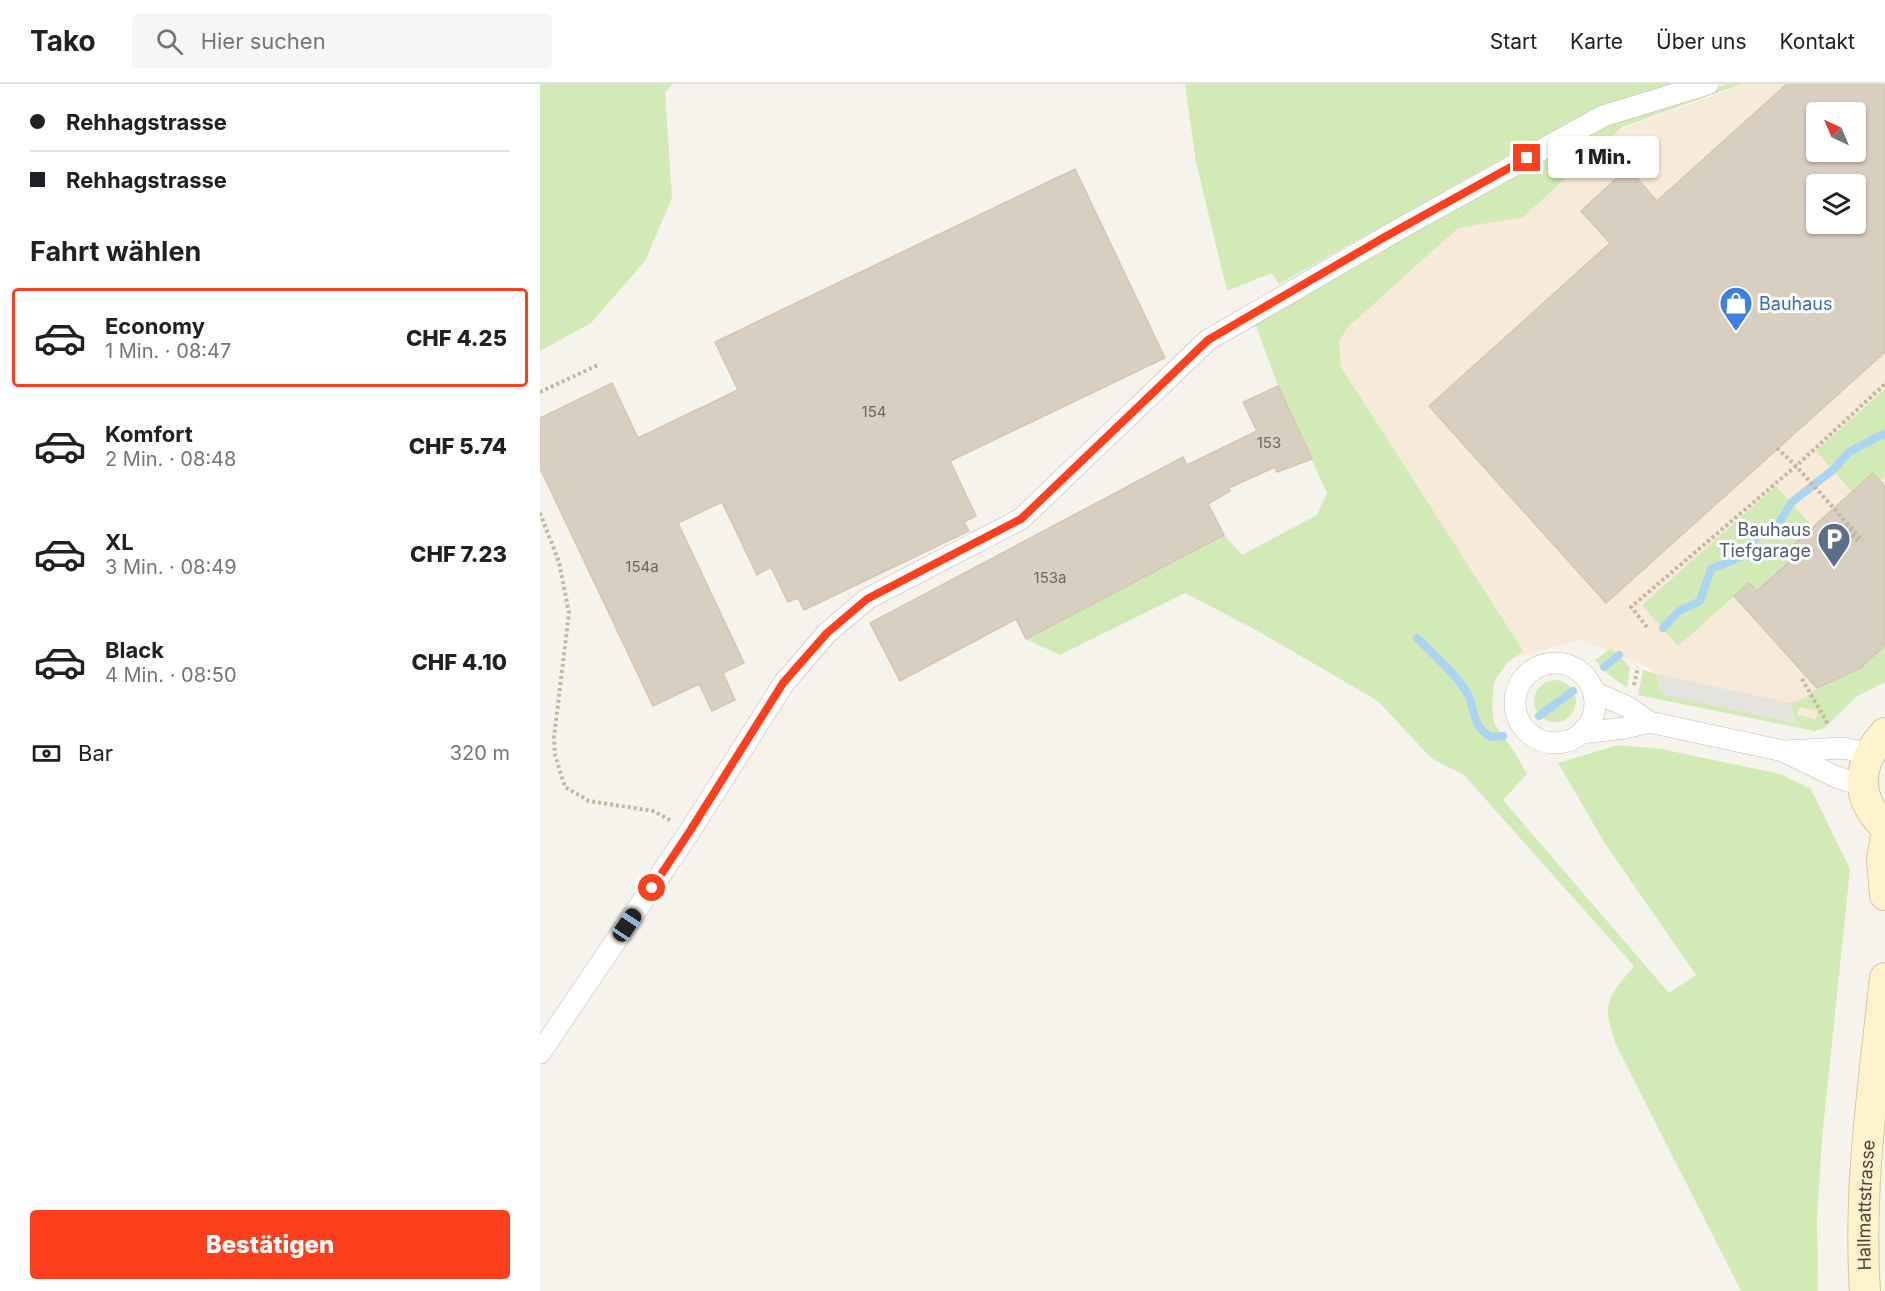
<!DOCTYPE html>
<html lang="de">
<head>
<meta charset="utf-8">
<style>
	body { margin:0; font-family:Inter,sans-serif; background:#f6f6f6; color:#202124; height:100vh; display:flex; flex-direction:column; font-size:22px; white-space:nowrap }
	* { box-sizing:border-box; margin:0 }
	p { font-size:20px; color:#757577 }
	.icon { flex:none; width:33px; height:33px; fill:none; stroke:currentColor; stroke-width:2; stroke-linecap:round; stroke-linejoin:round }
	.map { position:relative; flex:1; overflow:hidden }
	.panel { display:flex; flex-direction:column; background:#fff; width:540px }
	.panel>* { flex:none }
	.top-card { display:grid; align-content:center; height:132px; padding:0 30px; background:#fff }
	.needle { width:39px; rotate:316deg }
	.controls { position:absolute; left:1266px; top:18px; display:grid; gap:12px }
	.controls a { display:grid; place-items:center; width:60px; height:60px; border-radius:6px; background:#fff; box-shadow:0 2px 4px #0004; font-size:30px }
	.end { position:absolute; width:27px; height:27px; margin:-14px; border:8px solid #fc3f1d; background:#fff; box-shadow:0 0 0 3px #fff }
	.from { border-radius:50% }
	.bubble { position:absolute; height:42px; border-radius:6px; background:#fff; box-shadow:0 2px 4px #0004; font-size:20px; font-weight:800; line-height:42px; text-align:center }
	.car { position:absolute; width:18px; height:36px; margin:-18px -9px; border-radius:8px; box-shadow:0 0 4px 2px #0007; background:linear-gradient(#222 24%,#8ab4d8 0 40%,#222 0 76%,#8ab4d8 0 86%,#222 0) }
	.top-card b { display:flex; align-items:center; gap:21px; height:57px; font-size:22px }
	.top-card b+b { border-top:2px solid #e0e0e0 }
	.top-card i { width:15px; height:15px; background:#202124 }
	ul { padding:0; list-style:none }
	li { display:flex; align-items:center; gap:18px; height:99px; margin:0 12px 9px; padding:0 18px; border:3px solid transparent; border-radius:6px }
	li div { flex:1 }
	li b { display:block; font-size:22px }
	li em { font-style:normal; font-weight:800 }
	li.current { border-color:#fc3f1d }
	li>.icon { width:54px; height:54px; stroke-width:1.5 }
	h2 { padding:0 30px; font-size:27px; line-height:72px }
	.pay { display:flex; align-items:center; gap:15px; height:66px; padding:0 30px; font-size:22px }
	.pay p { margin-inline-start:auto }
	.cta { display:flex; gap:12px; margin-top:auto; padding:12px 30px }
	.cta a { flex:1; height:69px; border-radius:6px; background:#fc3f1d; color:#fff; font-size:24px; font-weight:800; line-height:69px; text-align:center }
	header { display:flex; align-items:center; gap:36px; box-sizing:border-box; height:84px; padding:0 30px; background:#fff; border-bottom:2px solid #e0e0e0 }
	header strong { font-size:28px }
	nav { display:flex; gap:33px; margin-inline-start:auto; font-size:21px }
	.search { width:420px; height:54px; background:#f6f6f6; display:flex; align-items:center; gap:15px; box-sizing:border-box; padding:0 21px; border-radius:6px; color:#757577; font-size:22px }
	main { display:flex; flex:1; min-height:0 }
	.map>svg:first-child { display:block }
</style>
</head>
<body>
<header>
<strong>Tako</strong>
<div class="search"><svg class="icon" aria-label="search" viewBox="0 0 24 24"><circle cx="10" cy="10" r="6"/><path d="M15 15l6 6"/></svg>Hier suchen</div>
<nav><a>Start</a><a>Karte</a><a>Über uns</a><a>Kontakt</a></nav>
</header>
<main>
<section class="panel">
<div class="top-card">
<b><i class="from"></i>Rehhagstrasse</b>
<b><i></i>Rehhagstrasse</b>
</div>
<h2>Fahrt wählen</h2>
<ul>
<li class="current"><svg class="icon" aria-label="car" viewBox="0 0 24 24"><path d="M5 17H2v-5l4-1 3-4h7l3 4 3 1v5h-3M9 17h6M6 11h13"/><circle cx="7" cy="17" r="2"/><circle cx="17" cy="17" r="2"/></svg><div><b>Economy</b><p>1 Min. · 08:47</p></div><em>CHF 4.25</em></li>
<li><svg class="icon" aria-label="car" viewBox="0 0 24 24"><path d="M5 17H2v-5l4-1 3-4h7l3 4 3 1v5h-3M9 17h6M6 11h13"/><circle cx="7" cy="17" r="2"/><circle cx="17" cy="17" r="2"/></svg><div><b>Komfort</b><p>2 Min. · 08:48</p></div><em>CHF 5.74</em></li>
<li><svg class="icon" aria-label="car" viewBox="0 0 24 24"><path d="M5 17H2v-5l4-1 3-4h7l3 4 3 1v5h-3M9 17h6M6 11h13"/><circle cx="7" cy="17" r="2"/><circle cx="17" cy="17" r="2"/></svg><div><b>XL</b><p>3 Min. · 08:49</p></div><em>CHF 7.23</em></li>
<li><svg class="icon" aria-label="car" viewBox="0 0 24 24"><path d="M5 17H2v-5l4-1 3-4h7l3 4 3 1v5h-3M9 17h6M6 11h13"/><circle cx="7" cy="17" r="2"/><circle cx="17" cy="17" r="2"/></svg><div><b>Black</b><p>4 Min. · 08:50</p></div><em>CHF 4.10</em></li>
</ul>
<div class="pay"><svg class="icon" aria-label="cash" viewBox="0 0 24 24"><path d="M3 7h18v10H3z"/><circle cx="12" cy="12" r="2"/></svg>Bar<p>320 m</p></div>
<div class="cta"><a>Bestätigen</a></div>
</section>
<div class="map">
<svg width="1345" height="1207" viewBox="0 0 1345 1207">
	<rect width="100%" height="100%" fill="#f6f3ec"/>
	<path fill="#f7ead8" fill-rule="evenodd" d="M1198,0H1345V588L1275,642L1118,615L1112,585L1041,556L951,580L757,254L1038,61L1194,4ZM1276,28H1316V68H1276ZM1276,100H1316V140H1276Z"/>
	<path fill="#d2eab5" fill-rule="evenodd" d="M0,0H133L125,8L132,114L105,177L51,239L0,267Z
		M645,0H1138L1064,21L953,80L739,200L732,189L687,207L656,78Z
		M1188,0H1201L1082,43L983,133L918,144L808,243L799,257L801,283L983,567L967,579L954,598L952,623L954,639L975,669L987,690L963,716L1129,909L1156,891L1064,758L1018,679L1078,661L1121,665L1240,690L1271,705L1310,785L1282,1055L1277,1133L1278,1207H1201L1076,961C1062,918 1066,916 1094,882L924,691L891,674L838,617L716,546L645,509L520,571L486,555L684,451L702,471L777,431L787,409L738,302L715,239L810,182L1071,39Z
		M1345,305V392L1340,397L1332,389L1312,408L1276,367Z
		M1236,402L1273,443L1252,462L1259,469L1217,507L1209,499L1138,562L1102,521Z
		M1345,561V598L1316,613L1284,644L1275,647L1098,611L1103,586L1116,590L1121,610L1255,639L1250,619L1259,617L1277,605L1320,584ZM1259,623L1278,627L1276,635L1257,631Z
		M1071,564L1090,583L1087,604L1068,590L1055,576Z
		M994 617a21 21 0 1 1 42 0a21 21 0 1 1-42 0Z"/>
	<path fill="#e5e3e0" d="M1116,590L1250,619L1255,639L1121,610Z"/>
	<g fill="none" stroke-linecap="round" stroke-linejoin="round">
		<path stroke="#a9d4f2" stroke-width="8" d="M1123,544L1139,527L1160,517L1171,485L1203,472L1218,450L1234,447L1252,418L1294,385L1309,368L1345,349
			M877,554C892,569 917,591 927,609C936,625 931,642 951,653L963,652
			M1064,583L1079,571
			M999,632L1033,607"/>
	</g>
	<path fill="#d8cfc1" stroke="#d3c7b4" stroke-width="1.5" fill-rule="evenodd" d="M1247,0H1345V268L1066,519L889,322L1070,159L1041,127L1088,84L1117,117ZM1276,28H1316V68H1276ZM1276,100H1316V140H1276Z
		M535,85L625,274L410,377L436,432L424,438L429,447L264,526L258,514L248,518L231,483L217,491L182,418L138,439L204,579L183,589L195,616L172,627L159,600L113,622L0,384V334L72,299L98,354L198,306L175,258Z
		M738,302L772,375L737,388L735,383L689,404L690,407L668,420L684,451L486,555L476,535L360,597L330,539L643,373L647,381L717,347L703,318Z
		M1333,389L1345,403V561L1320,584L1277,604L1194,512L1209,499L1217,507L1259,469L1252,462Z"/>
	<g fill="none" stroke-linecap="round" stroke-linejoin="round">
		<defs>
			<path id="minor" d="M975 619a40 40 0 1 1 80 0a40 40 0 1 1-80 0Z
				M1054,608L1088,623L1109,638L1243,667L1294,692L1323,702
				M1041,649L1085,644L1109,638
				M1246,667L1302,664L1329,669
				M0,969L150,747L244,599L287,549L327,515L481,435L668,256L863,143L1063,32L1168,0"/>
			<g id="secondary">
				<path d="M1345,649C1317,679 1314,713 1345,743"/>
				<path d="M1345,757L1342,776L1345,811"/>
				<path id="s1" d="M1325,1207C1318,1102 1334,998 1345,894"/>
			</g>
		</defs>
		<use href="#minor" stroke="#c2bbae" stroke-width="22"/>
		<use href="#secondary" stroke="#d6c79b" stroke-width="32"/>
		<path stroke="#c4b79f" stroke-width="4" stroke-dasharray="3 3" stroke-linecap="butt" d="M0,308L60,280
			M1237,364L1256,382L1323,457
			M0,429L19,478L29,529L14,653L15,671L25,703L49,717L113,727L132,737
			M1307,440L1311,450L1318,457
			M1107,543L1091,523L1256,382L1345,300
			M1262,595L1289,642
			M1094,601L1098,583"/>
		<use href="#minor" stroke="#fff" stroke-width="21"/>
		<use href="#secondary" stroke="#fff3cd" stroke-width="30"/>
	</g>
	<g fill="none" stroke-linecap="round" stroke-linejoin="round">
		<path stroke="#fc3f1d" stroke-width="8" d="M112,804L150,747L243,599L287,549L327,515L481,435L668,256L843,154L987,74"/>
	</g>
	<defs>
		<symbol id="shop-pin" viewBox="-11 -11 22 30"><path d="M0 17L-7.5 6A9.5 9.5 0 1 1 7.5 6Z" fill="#3f7fe0" stroke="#fff"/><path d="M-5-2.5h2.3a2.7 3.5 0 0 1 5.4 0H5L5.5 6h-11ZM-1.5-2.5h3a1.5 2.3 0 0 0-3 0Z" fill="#fff"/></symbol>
		<symbol id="parking-pin" viewBox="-11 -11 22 30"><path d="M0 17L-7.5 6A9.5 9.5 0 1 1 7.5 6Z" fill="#5c6f8a" stroke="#fff"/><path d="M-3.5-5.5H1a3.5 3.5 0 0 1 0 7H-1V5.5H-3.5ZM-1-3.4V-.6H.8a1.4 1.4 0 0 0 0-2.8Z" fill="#fff"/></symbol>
	</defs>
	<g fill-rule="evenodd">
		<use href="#shop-pin" x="1177" y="200" width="38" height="52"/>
		<use href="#parking-pin" x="1275" y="436" width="38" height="52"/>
	</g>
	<g text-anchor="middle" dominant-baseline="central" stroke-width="6" stroke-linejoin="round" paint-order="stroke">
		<g font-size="15" fill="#6e675b">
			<text x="334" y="327">154</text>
			<text x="729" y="358">153</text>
			<text x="102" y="482">154a</text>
			<text x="510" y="493">153a</text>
		</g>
		<g font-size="18" fill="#366cbe" stroke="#fff" text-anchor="start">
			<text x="1219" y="219">Bauhaus</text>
		</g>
		<g font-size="18" fill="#4e5e75" stroke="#fff" text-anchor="end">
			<text x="1271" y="445">Bauhaus<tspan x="1271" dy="21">Tiefgarage</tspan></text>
		</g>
		<g font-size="18" fill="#4b4439" stroke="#fff">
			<text stroke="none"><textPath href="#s1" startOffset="86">Hallmattstrasse</textPath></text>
		</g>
	</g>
</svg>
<div class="controls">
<a><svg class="needle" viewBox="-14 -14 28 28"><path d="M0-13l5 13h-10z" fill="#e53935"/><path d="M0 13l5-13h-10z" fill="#757577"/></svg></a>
<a><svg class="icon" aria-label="layers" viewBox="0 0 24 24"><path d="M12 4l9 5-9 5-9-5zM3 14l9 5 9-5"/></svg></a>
</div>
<i class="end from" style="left:112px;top:804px"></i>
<i class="end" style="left:987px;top:74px"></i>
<div class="bubble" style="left:1008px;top:52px;width:111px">1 Min.</div>
<i class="car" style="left:87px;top:841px;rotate:34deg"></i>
</div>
</main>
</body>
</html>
